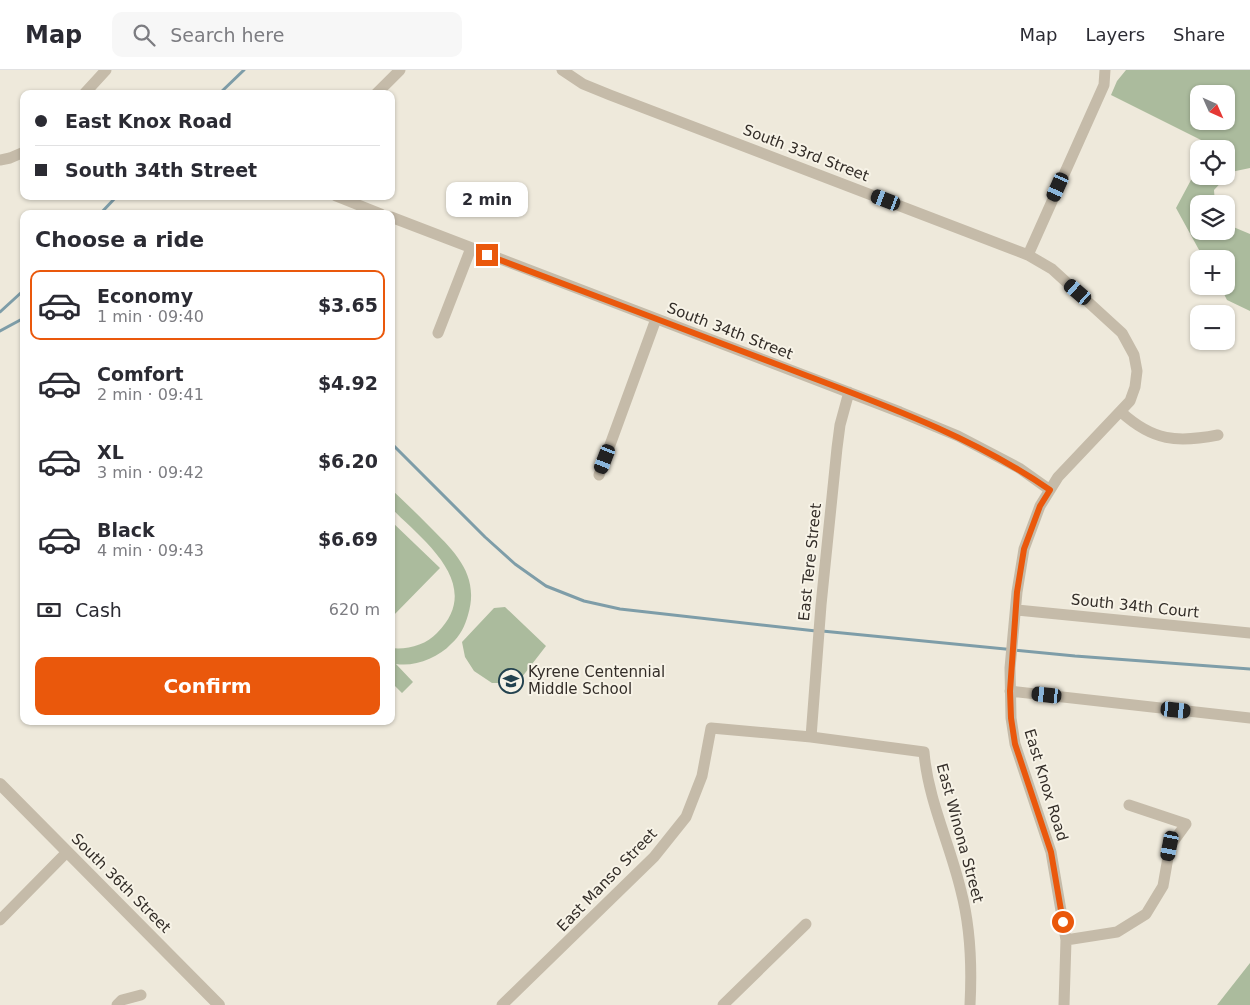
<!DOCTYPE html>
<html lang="en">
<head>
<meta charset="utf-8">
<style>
	body { margin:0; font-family:"DejaVu Sans",sans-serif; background:#f7f7f7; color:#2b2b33; height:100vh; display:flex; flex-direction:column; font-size:19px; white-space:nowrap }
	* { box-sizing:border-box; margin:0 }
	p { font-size:16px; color:#7c7c81 }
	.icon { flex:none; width:28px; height:28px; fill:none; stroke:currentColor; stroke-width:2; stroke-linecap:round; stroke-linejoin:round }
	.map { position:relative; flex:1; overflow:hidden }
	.panel { position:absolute; left:20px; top:140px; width:375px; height:515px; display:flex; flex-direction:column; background:#fff; border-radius:10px; box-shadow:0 1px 4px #0004 }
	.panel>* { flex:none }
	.hud { position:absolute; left:20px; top:20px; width:375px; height:110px; border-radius:10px; box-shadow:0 1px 4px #0004; display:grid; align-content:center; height:110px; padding:0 15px; background:#fff }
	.needle { width:32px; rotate:135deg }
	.tools { position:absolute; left:1190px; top:15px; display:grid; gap:10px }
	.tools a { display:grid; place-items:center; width:45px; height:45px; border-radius:10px; background:#fff; box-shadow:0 1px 4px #0004; font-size:25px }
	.end { position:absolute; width:22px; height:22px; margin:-11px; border:6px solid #ea580c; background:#fff; box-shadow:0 0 0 2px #fff }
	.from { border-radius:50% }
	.bubble { position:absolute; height:35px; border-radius:10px; background:#fff; box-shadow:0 1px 4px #0004; font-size:16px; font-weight:700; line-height:35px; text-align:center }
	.car { position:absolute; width:15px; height:30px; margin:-15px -8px; border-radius:6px; box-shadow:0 0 4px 1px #0007; background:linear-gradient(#222 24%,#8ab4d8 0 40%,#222 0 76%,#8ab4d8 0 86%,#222 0) }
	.hud b { display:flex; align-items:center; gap:18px; height:48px; font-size:19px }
	.hud b+b { border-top:1px solid #e1e1e2 }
	.hud i { width:12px; height:12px; background:#2b2b33 }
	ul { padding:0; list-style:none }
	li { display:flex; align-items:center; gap:15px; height:70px; margin:0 10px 8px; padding:0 5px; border:2px solid transparent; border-radius:10px }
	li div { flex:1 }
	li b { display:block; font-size:19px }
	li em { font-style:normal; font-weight:700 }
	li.on { border-color:#ea580c }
	li>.icon { width:45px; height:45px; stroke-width:1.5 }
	h2 { padding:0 15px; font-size:22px; line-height:60px }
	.pay { display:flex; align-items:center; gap:12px; height:55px; padding:0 15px; font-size:19px }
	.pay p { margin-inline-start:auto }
	.button { display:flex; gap:10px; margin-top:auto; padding:10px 15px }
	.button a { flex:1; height:58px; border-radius:10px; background:#ea580c; color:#fff; font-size:20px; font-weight:700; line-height:58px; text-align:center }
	header { display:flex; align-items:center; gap:30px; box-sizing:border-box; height:70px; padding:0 25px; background:#fff; border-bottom:1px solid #e1e1e2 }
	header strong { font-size:24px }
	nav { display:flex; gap:28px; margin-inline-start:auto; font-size:18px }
	.search { width:350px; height:45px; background:#f7f7f7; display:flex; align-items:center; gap:12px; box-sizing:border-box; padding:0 18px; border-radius:10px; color:#7c7c81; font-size:19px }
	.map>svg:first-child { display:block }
</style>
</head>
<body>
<header>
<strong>Map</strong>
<div class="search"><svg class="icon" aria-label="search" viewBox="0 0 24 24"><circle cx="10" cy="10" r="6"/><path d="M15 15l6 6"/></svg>Search here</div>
<nav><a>Map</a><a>Layers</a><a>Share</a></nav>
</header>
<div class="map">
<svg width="1250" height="935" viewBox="0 0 1250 935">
	<rect width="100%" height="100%" fill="#eee9db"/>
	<path fill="#abbb9d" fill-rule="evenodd" d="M1126,0H1250V98L1231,102L1214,120L1215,134H1199V161H1226V151L1231,156L1250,164V241L1227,230L1220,216H1226V189H1204L1176,138L1199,95V106H1226V79H1207V73L1111,25L1117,11ZM1199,24H1226V51H1199Z
		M391,419C404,431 417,444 429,456C455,482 480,505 468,545C465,556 460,566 451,574C438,588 415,597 396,594L413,612L402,623L391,612V578C407,580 426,575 437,563C485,515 424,471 391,438Z
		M391,451L440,498L391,548Z
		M505,537L546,576L522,607L506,613H492L474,601L465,587L462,572L494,538Z
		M1250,893V935H1217Z"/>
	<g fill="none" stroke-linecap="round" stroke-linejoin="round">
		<path stroke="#7e9da8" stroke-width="3" d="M219,24L244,0
			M100,144L117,126
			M0,242L24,220
			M0,261L24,248
			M391,373L485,467L515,494L546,516L584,531L620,539L816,561
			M822,561L1075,586L1250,599"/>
		<path stroke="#c5bba9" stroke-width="11" d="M562,0L583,14L610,25L1028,185L1052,199L1122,263L1134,285L1137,301L1135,317L1130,331L1058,407L1040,436L1024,479L1017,522L1010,598L1011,648L1015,674L1051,782L1066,870L1064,935
			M84,24L106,0
			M376,24L400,0
			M0,90L10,88L24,82
			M336,126L381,144
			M391,147L900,342L958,366L1019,398L1050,420
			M1028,185L1104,15L1105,0
			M438,263L471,178
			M1121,342C1153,371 1177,373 1218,365
			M599,405L656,249
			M1017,540L1250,563
			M1010,621L1250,648
			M811,667L821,535L837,378L840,355L849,322
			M0,850L67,782
			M1066,870L1117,862L1146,844L1163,816L1170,776L1186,754L1129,735
			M117,935L122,930L141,925
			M502,935L654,787L686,747L702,706L711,658L811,667L924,682C928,730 950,774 961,821C971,859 972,897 970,935
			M723,935L806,854"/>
		<path stroke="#c5bba9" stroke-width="12" d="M0,714L219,935"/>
	</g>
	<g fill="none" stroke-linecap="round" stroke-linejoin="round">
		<path stroke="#ea580c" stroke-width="6" d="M487,185C586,222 685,260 784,297C875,332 969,364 1050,420L1040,436L1024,479L1017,522L1010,621L1011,648L1015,674L1051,782L1063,852"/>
	</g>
	<defs>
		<symbol id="school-ring" viewBox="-11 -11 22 22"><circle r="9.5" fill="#f7f3e7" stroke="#23424f" stroke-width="1.5"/><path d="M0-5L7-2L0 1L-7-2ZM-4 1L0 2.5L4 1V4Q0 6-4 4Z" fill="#23424f"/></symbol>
	</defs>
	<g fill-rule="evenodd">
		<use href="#school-ring" x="497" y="597" width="28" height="28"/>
	</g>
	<g text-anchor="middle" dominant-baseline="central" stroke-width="4" stroke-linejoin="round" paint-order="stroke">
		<g font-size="15" fill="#332d28" stroke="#f7f3e7">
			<text transform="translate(806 83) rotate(21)">South 33rd Street</text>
			<text transform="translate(730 261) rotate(21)">South 34th Street</text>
			<text transform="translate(810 492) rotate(-84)">East Tere Street</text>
			<text transform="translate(1135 536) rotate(6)">South 34th Court</text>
			<text transform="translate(1046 715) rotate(73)">East Knox Road</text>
			<text transform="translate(960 763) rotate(75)">East Winona Street</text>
			<text transform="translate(607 810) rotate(-46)">East Manso Street</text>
			<text transform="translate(121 813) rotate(45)">South 36th Street</text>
		</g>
		<g font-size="15" fill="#332d28" stroke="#f7f3e7" text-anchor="start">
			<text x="528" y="602">Kyrene Centennial<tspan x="528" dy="17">Middle School</tspan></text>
		</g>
	</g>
</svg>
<div class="tools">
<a><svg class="needle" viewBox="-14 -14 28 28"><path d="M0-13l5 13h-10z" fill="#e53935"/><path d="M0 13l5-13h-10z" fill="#7c7c81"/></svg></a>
<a><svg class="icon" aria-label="locate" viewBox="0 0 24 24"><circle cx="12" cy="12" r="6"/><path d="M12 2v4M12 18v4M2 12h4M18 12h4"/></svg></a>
<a><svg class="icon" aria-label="layers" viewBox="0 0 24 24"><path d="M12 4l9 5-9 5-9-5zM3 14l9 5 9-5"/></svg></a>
<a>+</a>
<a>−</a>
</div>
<i class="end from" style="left:1063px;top:852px"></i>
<i class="end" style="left:487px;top:185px"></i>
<div class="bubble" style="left:446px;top:112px;width:82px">2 min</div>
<i class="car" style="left:1058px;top:117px;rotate:204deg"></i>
<i class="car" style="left:886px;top:130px;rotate:291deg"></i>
<i class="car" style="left:1078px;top:222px;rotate:311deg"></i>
<i class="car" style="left:605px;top:389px;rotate:201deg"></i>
<i class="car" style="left:1047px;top:625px;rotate:276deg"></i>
<i class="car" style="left:1176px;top:640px;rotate:96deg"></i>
<i class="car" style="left:1170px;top:776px;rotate:191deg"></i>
<div class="hud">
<b><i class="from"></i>East Knox Road</b>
<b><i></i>South 34th Street</b>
</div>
<section class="panel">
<h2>Choose a ride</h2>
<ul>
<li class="on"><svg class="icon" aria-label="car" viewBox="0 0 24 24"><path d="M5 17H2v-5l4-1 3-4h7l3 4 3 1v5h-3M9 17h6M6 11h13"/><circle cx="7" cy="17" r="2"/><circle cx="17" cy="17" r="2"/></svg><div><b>Economy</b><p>1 min · 09:40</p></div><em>$3.65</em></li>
<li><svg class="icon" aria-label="car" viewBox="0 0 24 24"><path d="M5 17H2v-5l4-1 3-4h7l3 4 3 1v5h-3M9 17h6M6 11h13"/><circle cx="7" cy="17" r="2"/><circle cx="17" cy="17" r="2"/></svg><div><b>Comfort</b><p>2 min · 09:41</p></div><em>$4.92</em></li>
<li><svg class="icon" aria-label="car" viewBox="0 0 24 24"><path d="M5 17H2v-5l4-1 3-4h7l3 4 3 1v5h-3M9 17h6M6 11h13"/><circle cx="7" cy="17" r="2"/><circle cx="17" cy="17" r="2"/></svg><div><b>XL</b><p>3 min · 09:42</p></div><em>$6.20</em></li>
<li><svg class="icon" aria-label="car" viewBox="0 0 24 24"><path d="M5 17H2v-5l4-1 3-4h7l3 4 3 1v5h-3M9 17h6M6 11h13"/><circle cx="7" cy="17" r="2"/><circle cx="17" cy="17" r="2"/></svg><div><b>Black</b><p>4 min · 09:43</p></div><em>$6.69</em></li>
</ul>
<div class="pay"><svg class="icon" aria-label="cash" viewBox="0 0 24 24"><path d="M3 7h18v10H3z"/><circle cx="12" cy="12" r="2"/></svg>Cash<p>620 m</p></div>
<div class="button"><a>Confirm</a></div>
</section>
</div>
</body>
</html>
